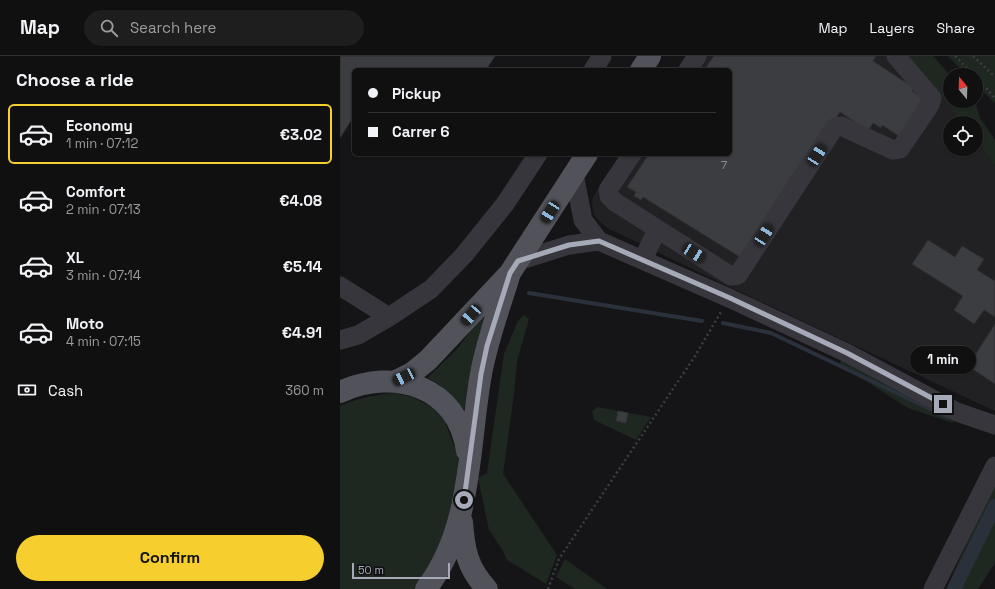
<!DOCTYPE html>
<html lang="en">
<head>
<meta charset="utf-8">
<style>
	body { margin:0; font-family:"Space Grotesk",sans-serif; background:#1e1e1f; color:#f1f3f6; height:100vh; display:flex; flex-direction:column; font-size:15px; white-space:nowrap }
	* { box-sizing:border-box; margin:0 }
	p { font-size:13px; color:#9c9d9f }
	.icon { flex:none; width:22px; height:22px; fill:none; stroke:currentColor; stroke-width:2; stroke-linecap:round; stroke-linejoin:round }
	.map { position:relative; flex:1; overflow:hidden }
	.sheet { display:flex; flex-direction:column; background:#101011; width:340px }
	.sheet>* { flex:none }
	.top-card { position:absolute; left:12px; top:12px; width:380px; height:88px; border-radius:6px; box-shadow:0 1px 3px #0004,0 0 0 1px #303031; display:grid; align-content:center; height:88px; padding:0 16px; background:#101011 }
	.needle { width:26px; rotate:341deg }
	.fabs { position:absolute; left:603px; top:12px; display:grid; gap:8px }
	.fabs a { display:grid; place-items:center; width:40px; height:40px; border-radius:50%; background:#101011; box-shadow:0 1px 3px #0004,0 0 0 1px #303031; font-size:20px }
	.scale { position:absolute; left:12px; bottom:10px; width:98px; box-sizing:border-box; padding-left:4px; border:2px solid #a6a9b7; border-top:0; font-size:11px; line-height:14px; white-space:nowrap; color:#a6a9b7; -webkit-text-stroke:3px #101012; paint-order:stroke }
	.end { position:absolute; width:18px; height:18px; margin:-9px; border:5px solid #a6a9b7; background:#111; box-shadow:0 0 0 2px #111 }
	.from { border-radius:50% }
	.bubble { position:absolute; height:28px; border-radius:14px; background:#101011; box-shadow:0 1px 3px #0004,0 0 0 1px #303031; font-size:13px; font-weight:700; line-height:28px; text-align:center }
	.car { position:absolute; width:12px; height:24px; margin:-12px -6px; border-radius:5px; box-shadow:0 0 3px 1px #0007; background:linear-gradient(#222 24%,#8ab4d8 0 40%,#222 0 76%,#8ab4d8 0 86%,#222 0) }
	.top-card b { display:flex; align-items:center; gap:14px; height:38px; font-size:15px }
	.top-card b+b { border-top:1px solid #303031 }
	.top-card i { width:10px; height:10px; background:#f1f3f6 }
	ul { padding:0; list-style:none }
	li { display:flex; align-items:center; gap:12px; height:60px; margin:0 8px 6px; padding:0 8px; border:2px solid transparent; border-radius:6px }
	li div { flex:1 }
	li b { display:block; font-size:15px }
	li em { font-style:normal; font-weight:700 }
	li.active { border-color:#f6ce2e }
	li>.icon { width:36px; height:36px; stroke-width:1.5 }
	h2 { padding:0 16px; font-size:18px; line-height:48px }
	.pay { display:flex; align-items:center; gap:10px; height:44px; padding:0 16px; font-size:15px }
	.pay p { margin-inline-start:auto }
	.primary-button { display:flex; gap:8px; margin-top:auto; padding:8px 16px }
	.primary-button a { flex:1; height:46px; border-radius:24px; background:#f6ce2e; color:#111; font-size:16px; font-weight:700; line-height:46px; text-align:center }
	header { display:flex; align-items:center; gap:24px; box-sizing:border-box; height:56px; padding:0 20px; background:#101011; border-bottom:1px solid #303031 }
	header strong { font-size:19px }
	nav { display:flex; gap:22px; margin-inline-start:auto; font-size:14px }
	.search { width:280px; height:36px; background:#1e1e1f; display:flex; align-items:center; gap:10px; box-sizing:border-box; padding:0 14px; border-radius:22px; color:#9c9d9f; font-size:15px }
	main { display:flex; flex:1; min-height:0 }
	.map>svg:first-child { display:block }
</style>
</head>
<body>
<header>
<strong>Map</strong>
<div class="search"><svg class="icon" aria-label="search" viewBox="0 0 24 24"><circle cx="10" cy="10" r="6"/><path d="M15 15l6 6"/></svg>Search here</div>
<nav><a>Map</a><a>Layers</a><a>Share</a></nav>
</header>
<main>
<section class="sheet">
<h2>Choose a ride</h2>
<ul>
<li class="active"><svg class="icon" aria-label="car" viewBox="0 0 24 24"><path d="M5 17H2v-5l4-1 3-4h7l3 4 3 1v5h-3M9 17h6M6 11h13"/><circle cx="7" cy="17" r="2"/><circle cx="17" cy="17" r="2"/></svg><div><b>Economy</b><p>1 min · 07:12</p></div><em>€3.02</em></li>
<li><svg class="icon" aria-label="car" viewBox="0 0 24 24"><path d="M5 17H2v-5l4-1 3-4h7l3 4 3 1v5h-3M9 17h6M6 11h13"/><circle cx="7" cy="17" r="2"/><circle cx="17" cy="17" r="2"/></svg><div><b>Comfort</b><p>2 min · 07:13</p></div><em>€4.08</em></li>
<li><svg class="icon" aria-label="car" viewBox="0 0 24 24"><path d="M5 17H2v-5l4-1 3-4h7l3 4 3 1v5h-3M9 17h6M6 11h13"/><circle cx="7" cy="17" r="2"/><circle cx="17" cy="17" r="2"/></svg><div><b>XL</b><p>3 min · 07:14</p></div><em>€5.14</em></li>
<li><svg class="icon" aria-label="car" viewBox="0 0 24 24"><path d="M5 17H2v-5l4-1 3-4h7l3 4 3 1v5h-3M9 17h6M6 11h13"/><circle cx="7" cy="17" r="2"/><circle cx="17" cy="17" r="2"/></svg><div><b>Moto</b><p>4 min · 07:15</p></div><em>€4.91</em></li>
</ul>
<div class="pay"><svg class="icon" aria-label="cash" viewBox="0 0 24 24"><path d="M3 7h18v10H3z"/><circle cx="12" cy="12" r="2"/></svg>Cash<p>360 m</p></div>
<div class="primary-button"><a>Confirm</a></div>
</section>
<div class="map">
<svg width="655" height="533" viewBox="0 0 655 533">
	<rect width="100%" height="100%" fill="#151517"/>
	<path fill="#212124" d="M346,0H567L570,3L623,67H610V93H636V83L655,110V355L396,234L269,173L260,166L254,159L252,150L253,141L281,98H390V14H337Z"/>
	<path fill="#1f2721" d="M567,0H593L610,19V45H635L640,62L655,84V110L636,83V67H623Z
		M608,0H655V47L636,29V19H626Z
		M152,245L128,332L124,355C114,340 103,329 87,322L118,292Z
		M184,259L189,263L177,305L174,338L163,418L217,499L206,528L167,504L162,493L149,474L138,422L147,417L164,298L178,265Z
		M507,297L617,356L613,367L568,352L499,308Z
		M54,337L73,341L93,352L104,364L117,397L119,412L117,435L97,499L76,533H0V350C18,342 34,339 54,337Z
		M258,351L311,361L296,384L254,364L252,355Z
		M655,426V507L638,533H606Z
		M225,503L267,533H235L216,521Z"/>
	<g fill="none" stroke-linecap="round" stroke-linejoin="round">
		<path stroke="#2b313b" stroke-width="4" d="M189,237L362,265
			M383,267L431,277L607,361"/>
		<path stroke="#2b313b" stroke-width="14" d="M614,533L655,450"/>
	</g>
	<path fill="#3c3d41" stroke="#2f2f33" d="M0,0H155L146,14H14V63H12L0,82Z
		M374,0H536L533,5L574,32L572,35L583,43L559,80L542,69L541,72L533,67L528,75L500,56L403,203L303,141L301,144L294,140L296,136L287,131L309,98H390V14H364Z
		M588,184L615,201L622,190L644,203L637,214L655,225V261L644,254L634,268L614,254L623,240L572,208Z
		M655,268V328L628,310Z
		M278,355L288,357L286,367L276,365Z"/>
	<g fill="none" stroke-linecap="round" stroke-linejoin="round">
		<path stroke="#3c3d43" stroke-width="2.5" stroke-dasharray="2 3" stroke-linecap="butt" d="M615,0L634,19
			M633,0L655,21
			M636,21L655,42
			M208,533L219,503L355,300L382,254"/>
		<path stroke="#36363c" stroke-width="19" d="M253,14L262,0
			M348,14L357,0
			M292,98L268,134L269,140L275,146L391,220L398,219L494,72L501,70L553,94L560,93L590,49L592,42L556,0
			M234,118L243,164L259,185L389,242L507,297L617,356L655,369
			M303,204L317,173
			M178,205L229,189L259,185
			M0,230L49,261
			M0,284L18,279L49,261L91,233L124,199L165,148L198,98
			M593,533L655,410"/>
		<path stroke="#52525b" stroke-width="22" d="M301,14L310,0
			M56,325L72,317L88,304L170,217L247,98
			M0,336C54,311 118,330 127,395
			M122,466C124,493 127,512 147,533
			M86,533C133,472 128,390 141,318C147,284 160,250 170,217"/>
	</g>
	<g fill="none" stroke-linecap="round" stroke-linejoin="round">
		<path stroke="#a6a9b7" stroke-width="5" d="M124,444L141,318L147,290L170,217L178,205L229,189L259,185L390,242L507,297L603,348"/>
	</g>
	<g text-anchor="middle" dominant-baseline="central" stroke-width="3" stroke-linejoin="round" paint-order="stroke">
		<g font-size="11" fill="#8c8e9a">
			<text x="384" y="109">7</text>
		</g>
	</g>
</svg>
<div class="fabs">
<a><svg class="needle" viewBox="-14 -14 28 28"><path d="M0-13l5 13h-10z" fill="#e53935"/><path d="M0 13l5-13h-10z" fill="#9c9d9f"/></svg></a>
<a><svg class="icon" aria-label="locate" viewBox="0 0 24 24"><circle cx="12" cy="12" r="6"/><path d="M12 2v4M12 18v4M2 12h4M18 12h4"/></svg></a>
</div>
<div class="scale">50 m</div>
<i class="end from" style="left:124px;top:444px"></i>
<i class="end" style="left:603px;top:348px"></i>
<div class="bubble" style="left:570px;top:290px;width:66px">1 min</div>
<i class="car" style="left:477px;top:99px;rotate:33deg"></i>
<i class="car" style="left:210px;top:156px;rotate:213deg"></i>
<i class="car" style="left:424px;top:179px;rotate:33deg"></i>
<i class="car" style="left:354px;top:197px;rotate:122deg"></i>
<i class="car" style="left:131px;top:259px;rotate:222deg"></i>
<i class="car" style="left:64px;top:321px;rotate:244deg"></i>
<div class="top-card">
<b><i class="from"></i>Pickup</b>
<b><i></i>Carrer 6</b>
</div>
</div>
</main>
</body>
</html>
